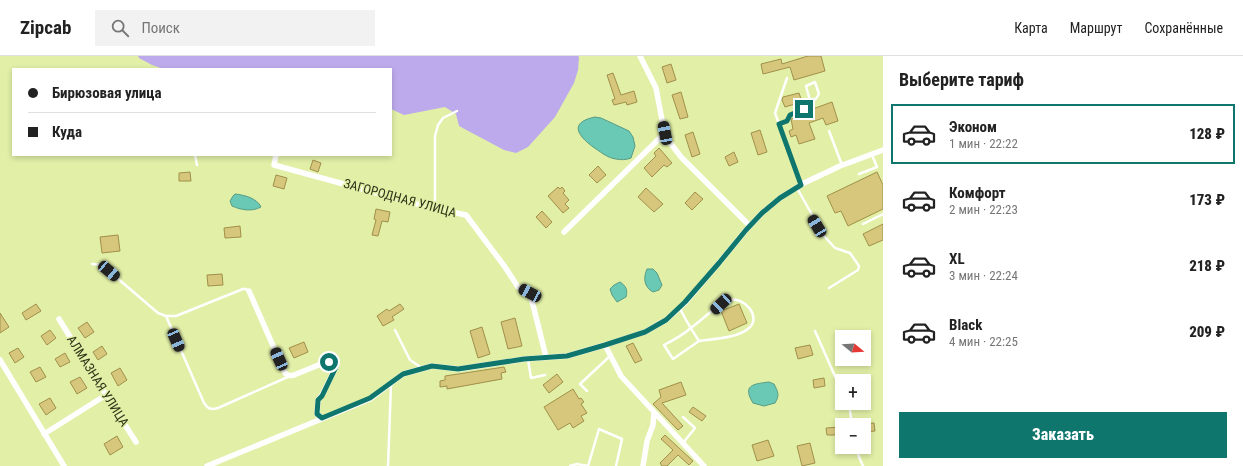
<!DOCTYPE html>
<html lang="ru">
<head>
<meta charset="utf-8">
<style>
	body { margin:0; font-family:"Roboto Condensed",sans-serif; background:#f2f2f2; color:#222; height:100vh; display:flex; flex-direction:column; font-size:15px; white-space:nowrap }
	* { box-sizing:border-box; margin:0 }
	p { font-size:13px; color:#767676 }
	.icon { flex:none; width:22px; height:22px; fill:none; stroke:currentColor; stroke-width:2; stroke-linecap:round; stroke-linejoin:round }
	.map { position:relative; flex:1; overflow:hidden }
	.sheet { display:flex; flex-direction:column; background:#fff; width:360px }
	.sheet>* { flex:none }
	.guide { position:absolute; left:12px; top:12px; width:380px; height:88px; border-radius:0px; box-shadow:0 2px 6px #0003; display:grid; align-content:center; height:88px; padding:0 16px; background:#fff }
	.needle { width:26px; rotate:108deg }
	.tools { position:absolute; left:835px; top:274px; display:grid; gap:8px }
	.tools a { display:grid; place-items:center; width:36px; height:36px; border-radius:0px; background:#fff; box-shadow:0 2px 6px #0003; font-size:20px }
	.end { position:absolute; width:18px; height:18px; margin:-9px; border:5px solid #0f766e; background:#fff; box-shadow:0 0 0 2px #fff }
	.from { border-radius:50% }
	.car { position:absolute; width:12px; height:24px; margin:-12px -6px; border-radius:5px; box-shadow:0 0 3px 1px #0007; background:linear-gradient(#222 24%,#8ab4d8 0 40%,#222 0 76%,#8ab4d8 0 86%,#222 0) }
	.guide b { display:flex; align-items:center; gap:14px; height:38px; font-size:15px }
	.guide b+b { border-top:1px solid #e0e0e0 }
	.guide i { width:10px; height:10px; background:#222 }
	ul { padding:0; list-style:none }
	li { display:flex; align-items:center; gap:12px; height:60px; margin:0 8px 6px; padding:0 8px; border:2px solid transparent; border-radius:0px }
	li div { flex:1 }
	li b { display:block; font-size:15px }
	li em { font-style:normal; font-weight:800 }
	li.on { border-color:#0f766e }
	li>.icon { width:36px; height:36px; stroke-width:1.5 }
	h2 { padding:0 16px; font-size:18px; line-height:48px }
	.action { display:flex; gap:8px; margin-top:auto; padding:8px 16px }
	.action a { flex:1; height:46px; border-radius:0px; background:#0f766e; color:#fff; font-size:16px; font-weight:800; line-height:46px; text-align:center }
	header { display:flex; align-items:center; gap:24px; box-sizing:border-box; height:56px; padding:0 20px; background:#fff; border-bottom:1px solid #e0e0e0 }
	header strong { font-size:19px }
	nav { display:flex; gap:22px; margin-inline-start:auto; font-size:14px }
	.search { width:280px; height:36px; background:#f2f2f2; display:flex; align-items:center; gap:10px; box-sizing:border-box; padding:0 14px; border-radius:0px; color:#767676; font-size:15px }
	main { display:flex; flex:1; min-height:0 }
	.map>svg:first-child { display:block }
</style>
</head>
<body>
<header>
<strong>Zipcab</strong>
<div class="search"><svg class="icon" aria-label="search" viewBox="0 0 24 24"><circle cx="10" cy="10" r="6"/><path d="M15 15l6 6"/></svg>Поиск</div>
<nav><a>Карта</a><a>Маршрут</a><a>Сохранённые</a></nav>
</header>
<main>
<div class="map">
<svg width="883" height="410" viewBox="0 0 883 410">
	<rect width="100%" height="100%" fill="#e1efa7"/>
	<path fill="#bdaaec" d="M138,0H578L579,1L578,14L574,27L555,61L528,91L516,97L504,94L459,70L456,58L445,51L404,59L391,53V13H164L152,9L139,2Z"/>
	<path fill="#6ac9b4" stroke="#589c85" d="M595,61L601,62L629,75L633,81L635,90L631,102C627,104 620,104 616,103C608,102 602,97 596,93C580,82 566,67 595,61Z
		M235,138C244,139 257,142 261,151C252,156 241,154 232,150L230,145L233,140Z
		M647,213H653L657,217L662,229L659,234L653,236C644,231 643,222 647,213Z
		M620,226C626,230 628,234 626,241L617,246L612,239L610,233L614,229Z
		M769,326L774,328C778,336 780,339 775,347L764,350L753,347C742,329 753,328 769,326Z"/>
	<path fill="#d7c77c" stroke="#a0904a" d="M808,0H821L825,15L794,24L790,11L763,18L761,8L781,3L782,8Z
		M671,8L676,24L667,27L662,11Z
		M613,17L621,39L634,35L637,46L627,49L626,46L614,49L612,44L615,43L607,19Z
		M681,36L688,61L680,63L672,39Z
		M799,37L802,46L785,51L782,44L783,41Z
		M832,46L838,65L826,69L823,62L809,67L815,83L799,88L796,79L791,81L789,75L793,73L791,63L808,58L807,55Z
		M760,74L767,96L758,99L751,77Z
		M693,76L700,98L692,101L685,79Z
		M659,92L672,107L667,111L664,109L652,121L644,112L656,100L654,97Z
		M734,96L738,106L729,110L725,101Z
		M313,104L321,107L318,116L310,113Z
		M598,110L606,119L597,127L589,119Z
		M190,116L191,125H179V117Z
		M877,116L883,129V153L848,170L841,155L835,157L827,140Z
		M276,119L287,122L284,133L273,130Z
		M558,131L560,133L562,131L565,135L563,137L569,144L565,148L569,152L563,157L548,140Z
		M646,132L663,148L654,156L638,141Z
		M695,136L703,143L692,154L685,147Z
		M376,153L390,156L388,166L382,165L378,180L372,179L376,164L374,163Z
		M542,155L552,166L546,172L536,161Z
		M883,168V184L869,190L863,178Z
		M240,170L241,181L225,182L224,172Z
		M118,179L120,195L102,197L100,181Z
		M222,218L223,229L208,230L207,219Z
		M36,248L41,255L26,264L22,257Z
		M400,248L404,253L392,261L394,264L383,270L377,260L387,253L389,255Z
		M739,248L747,267L729,275L721,255Z
		M0,257L9,271L0,277Z
		M515,262L522,290L508,293L501,266Z
		M87,266L94,276L85,282L78,272Z
		M482,271L490,298L478,302L470,275Z
		M50,274L56,282L47,289L41,280Z
		M304,286L308,296L294,302L289,292Z
		M633,287L642,304L635,307L626,290Z
		M810,289L813,299L798,303L795,292Z
		M102,290L107,298L98,304L93,296Z
		M18,292L24,301L15,307L9,297Z
		M65,297L70,306L60,311L55,303Z
		M40,311L46,321L36,326L30,316Z
		M504,311L506,316L501,317L502,323L447,333V330L440,331V325L445,324V320Z
		M120,312L127,324L118,330L111,317Z
		M557,318L563,326L549,337L543,329Z
		M80,321L87,332L77,338L70,326Z
		M824,322L825,330L814,332L813,324Z
		M681,326L686,339L662,347L683,370L678,374L653,348L661,341L659,334Z
		M573,333L579,343L581,342L584,346L581,348L587,357L581,360L584,365L573,372L570,367L558,374L544,351Z
		M50,342L56,352L46,359L39,348Z
		M693,351L706,360L702,365L689,356Z
		M874,367L875,375L864,376V368Z
		M841,371V379H827L826,372Z
		M665,379L693,405L689,409L678,399L667,410H662L660,407L673,394L661,383Z
		M117,380L123,391L110,399L104,388Z
		M768,384L774,400L757,405L752,389Z
		M810,387L815,407L802,410L797,390Z"/>
	<g fill="none" stroke-linecap="round" stroke-linejoin="round">
		<path stroke="#fff" stroke-width="2.5" d="M779,68L775,57L787,22
			M829,75L842,109
			M195,99L197,109
			M859,118L877,111L872,99
			M801,128L779,68L787,65L790,59C801,54 813,49 819,38L815,26L806,30L811,48
			M797,132L824,180L835,192L850,197L859,210L858,214L829,232
			M435,152V80L438,69L443,62L457,55
			M863,168L883,158
			M92,208L102,209L158,257L166,260H176L243,233H246L248,235
			M680,252C685,264 692,274 699,285C714,283 738,282 749,272C762,261 744,240 729,244C719,247 702,264 692,271C684,278 674,284 664,289L673,303L699,285
			M166,260L204,347C208,353 211,354 218,352L290,320
			M395,274L410,304L422,312
			M815,275L842,336
			M528,303L531,322L545,319
			M587,335L580,328L610,300
			M849,347L852,369
			M683,387L695,372L683,361
			M856,391L859,401L863,410
			M388,410L391,328
			M570,410L577,408L588,410
			M588,410L599,373L622,383L616,410"/>
		<path stroke="#fff" stroke-width="5.5" d="M640,0L656,32L665,80L681,101L750,170
			M276,99L274,109L428,151L466,159L505,211L518,231L530,237L546,301
			M564,176L665,77
			M249,235L285,317C288,320 290,320 294,319L326,306H329L334,308L336,311L322,339L318,344L317,358L322,362
			M59,263L106,339L136,386
			M605,289L621,320L704,410
			M0,304L64,410
			M44,378L106,339
			M207,410L370,343L403,318L432,310L459,313L525,303L567,300L605,289L645,276L666,264L685,247L719,207L746,174L762,157L780,142L804,127L840,110L883,94
			M643,410L647,385L653,369L654,356"/>
	</g>
	<g fill="none" stroke-linecap="round" stroke-linejoin="round">
		<path stroke="#0f766e" stroke-width="5" d="M329,306H333L336,311L322,340L318,344L317,358L322,362L370,342L403,318L432,310L458,313L524,303L567,300L605,289L645,276L666,264L685,246L719,207L746,174L762,157L780,142L801,129L779,68L787,65L790,59L804,53"/>
	</g>
	<g text-anchor="middle" dominant-baseline="central" stroke-width="3" stroke-linejoin="round" paint-order="stroke">
		<g font-size="13" fill="#2f3418" stroke="#e1efa7">
			<text transform="translate(400 142) rotate(15)">ЗАГОРОДНАЯ УЛИЦА</text>
			<text transform="translate(98 325) rotate(58)">АЛМАЗНАЯ УЛИЦА</text>
		</g>
	</g>
</svg>
<div class="tools">
<a><svg class="needle" viewBox="-14 -14 28 28"><path d="M0-13l5 13h-10z" fill="#e53935"/><path d="M0 13l5-13h-10z" fill="#767676"/></svg></a>
<a>+</a>
<a>−</a>
</div>
<i class="end from" style="left:329px;top:306px"></i>
<i class="end" style="left:804px;top:53px"></i>
<i class="car" style="left:665px;top:77px;rotate:349deg"></i>
<i class="car" style="left:817px;top:170px;rotate:329deg"></i>
<i class="car" style="left:109px;top:215px;rotate:130deg"></i>
<i class="car" style="left:530px;top:237px;rotate:298deg"></i>
<i class="car" style="left:721px;top:248px;rotate:227deg"></i>
<i class="car" style="left:176px;top:284px;rotate:157deg"></i>
<i class="car" style="left:279px;top:303px;rotate:336deg"></i>
<div class="guide">
<b><i class="from"></i>Бирюзовая улица</b>
<b><i></i>Куда</b>
</div>
</div>
<section class="sheet">
<h2>Выберите тариф</h2>
<ul>
<li class="on"><svg class="icon" aria-label="car" viewBox="0 0 24 24"><path d="M5 17H2v-5l4-1 3-4h7l3 4 3 1v5h-3M9 17h6M6 11h13"/><circle cx="7" cy="17" r="2"/><circle cx="17" cy="17" r="2"/></svg><div><b>Эконом</b><p>1 мин · 22:22</p></div><em>128 ₽</em></li>
<li><svg class="icon" aria-label="car" viewBox="0 0 24 24"><path d="M5 17H2v-5l4-1 3-4h7l3 4 3 1v5h-3M9 17h6M6 11h13"/><circle cx="7" cy="17" r="2"/><circle cx="17" cy="17" r="2"/></svg><div><b>Комфорт</b><p>2 мин · 22:23</p></div><em>173 ₽</em></li>
<li><svg class="icon" aria-label="car" viewBox="0 0 24 24"><path d="M5 17H2v-5l4-1 3-4h7l3 4 3 1v5h-3M9 17h6M6 11h13"/><circle cx="7" cy="17" r="2"/><circle cx="17" cy="17" r="2"/></svg><div><b>XL</b><p>3 мин · 22:24</p></div><em>218 ₽</em></li>
<li><svg class="icon" aria-label="car" viewBox="0 0 24 24"><path d="M5 17H2v-5l4-1 3-4h7l3 4 3 1v5h-3M9 17h6M6 11h13"/><circle cx="7" cy="17" r="2"/><circle cx="17" cy="17" r="2"/></svg><div><b>Black</b><p>4 мин · 22:25</p></div><em>209 ₽</em></li>
</ul>
<div class="action"><a>Заказать</a></div>
</section>
</main>
</body>
</html>
